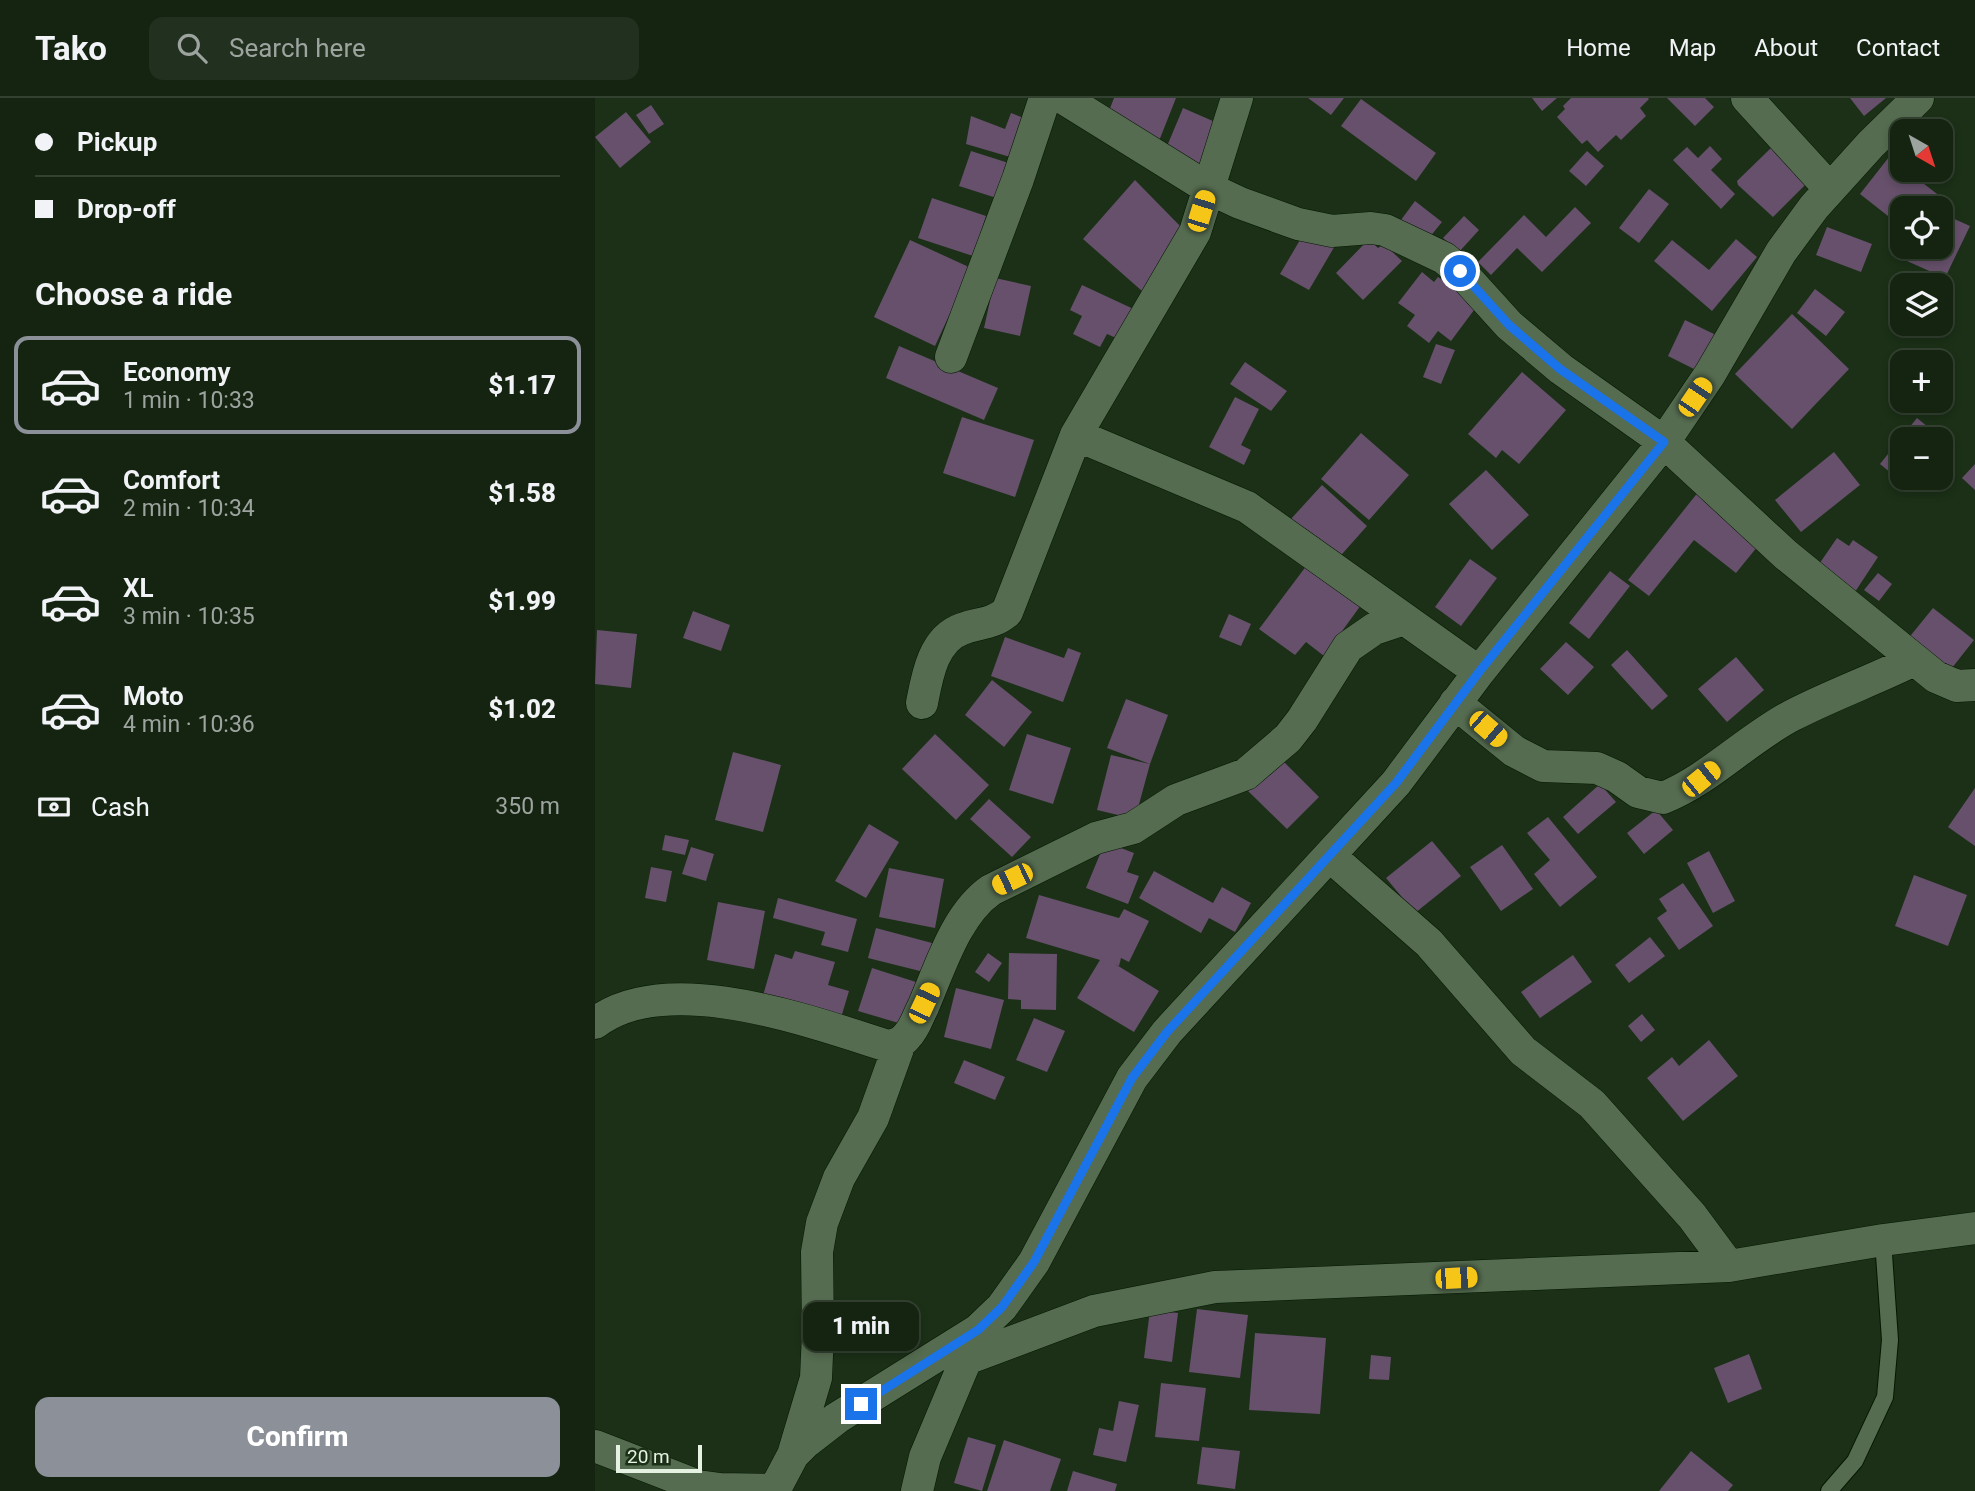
<!DOCTYPE html>
<html lang="en">
<head>
<meta charset="utf-8">
<style>
	body { margin:0; font-family:Roboto,sans-serif; background:#21301f; color:#f1f3f6; height:100vh; display:flex; flex-direction:column; font-size:26px; white-space:nowrap }
	* { box-sizing:border-box; margin:0 }
	p { font-size:23px; color:#9da49f }
	.icon { flex:none; width:38px; height:38px; fill:none; stroke:currentColor; stroke-width:2; stroke-linecap:round; stroke-linejoin:round }
	.map { position:relative; flex:1; overflow:hidden }
	.drawer { display:flex; flex-direction:column; background:#142411; width:595px }
	.drawer>* { flex:none }
	.banner { display:grid; align-content:center; height:154px; padding:0 35px; background:#142411 }
	.needle { width:46px; rotate:141deg }
	.fabs { position:absolute; left:1295px; top:21px; display:grid; gap:14px }
	.fabs a { display:grid; place-items:center; width:63px; height:63px; border-radius:14px; background:#142411; box-shadow:0 4px 10px #0003,0 0 0 2px #334131; font-size:35px }
	.scale { position:absolute; left:21px; bottom:18px; width:86px; box-sizing:border-box; padding-left:7px; border:4px solid #e5f2e2; border-top:0; font-size:19px; line-height:24px; white-space:nowrap; color:#e5f2e2; -webkit-text-stroke:5px #1b3017; paint-order:stroke }
	.end { position:absolute; width:32px; height:32px; margin:-16px; border:9px solid #1a73e8; background:#fff; box-shadow:0 0 0 4px #fff }
	.from { border-radius:50% }
	.bubble { position:absolute; height:49px; border-radius:14px; background:#142411; box-shadow:0 4px 10px #0003,0 0 0 2px #334131; font-size:23px; font-weight:800; line-height:49px; text-align:center }
	.car { position:absolute; width:21px; height:42px; margin:-21px -10px; border-radius:9px; box-shadow:0 0 5px 2px #0007; background:linear-gradient(#f5c518 24%,#345 0 40%,#f5c518 0 76%,#345 0 86%,#f5c518 0) }
	.banner b { display:flex; align-items:center; gap:24px; height:66px; font-size:26px }
	.banner b+b { border-top:2px solid #334131 }
	.banner i { width:18px; height:18px; background:#f1f3f6 }
	ul { padding:0; list-style:none }
	li { display:flex; align-items:center; gap:21px; height:98px; margin:0 14px 10px; padding:0 21px; border:4px solid transparent; border-radius:14px }
	li div { flex:1 }
	li b { display:block; font-size:26px }
	li em { font-style:normal; font-weight:800 }
	li.selected { border-color:#8c9099 }
	li>.icon { width:63px; height:63px; stroke-width:1.5 }
	h2 { padding:0 35px; font-size:32px; line-height:84px }
	.pay { display:flex; align-items:center; gap:18px; height:77px; padding:0 35px; font-size:26px }
	.pay p { margin-inline-start:auto }
	.action { display:flex; gap:14px; margin-top:auto; padding:14px 35px }
	.action a { flex:1; height:80px; border-radius:14px; background:#8c9099; color:#fff; font-size:28px; font-weight:800; line-height:80px; text-align:center }
	header { display:flex; align-items:center; gap:42px; box-sizing:border-box; height:98px; padding:0 35px; background:#142411; border-bottom:2px solid #334131 }
	header strong { font-size:33px }
	nav { display:flex; gap:38px; margin-inline-start:auto; font-size:24px }
	.search { width:490px; height:63px; background:#21301f; display:flex; align-items:center; gap:18px; box-sizing:border-box; padding:0 24px; border-radius:14px; color:#9da49f; font-size:26px }
	main { display:flex; flex:1; min-height:0 }
	.map>svg:first-child { display:block }
</style>
</head>
<body>
<header>
<strong>Tako</strong>
<div class="search"><svg class="icon" aria-label="search" viewBox="0 0 24 24"><circle cx="10" cy="10" r="6"/><path d="M15 15l6 6"/></svg>Search here</div>
<nav><a>Home</a><a>Map</a><a>About</a><a>Contact</a></nav>
</header>
<main>
<section class="drawer">
<div class="banner">
<b><i class="from"></i>Pickup</b>
<b><i></i>Drop-off</b>
</div>
<h2>Choose a ride</h2>
<ul>
<li class="selected"><svg class="icon" aria-label="car" viewBox="0 0 24 24"><path d="M5 17H2v-5l4-1 3-4h7l3 4 3 1v5h-3M9 17h6M6 11h13"/><circle cx="7" cy="17" r="2"/><circle cx="17" cy="17" r="2"/></svg><div><b>Economy</b><p>1 min · 10:33</p></div><em>$1.17</em></li>
<li><svg class="icon" aria-label="car" viewBox="0 0 24 24"><path d="M5 17H2v-5l4-1 3-4h7l3 4 3 1v5h-3M9 17h6M6 11h13"/><circle cx="7" cy="17" r="2"/><circle cx="17" cy="17" r="2"/></svg><div><b>Comfort</b><p>2 min · 10:34</p></div><em>$1.58</em></li>
<li><svg class="icon" aria-label="car" viewBox="0 0 24 24"><path d="M5 17H2v-5l4-1 3-4h7l3 4 3 1v5h-3M9 17h6M6 11h13"/><circle cx="7" cy="17" r="2"/><circle cx="17" cy="17" r="2"/></svg><div><b>XL</b><p>3 min · 10:35</p></div><em>$1.99</em></li>
<li><svg class="icon" aria-label="car" viewBox="0 0 24 24"><path d="M5 17H2v-5l4-1 3-4h7l3 4 3 1v5h-3M9 17h6M6 11h13"/><circle cx="7" cy="17" r="2"/><circle cx="17" cy="17" r="2"/></svg><div><b>Moto</b><p>4 min · 10:36</p></div><em>$1.02</em></li>
</ul>
<div class="pay"><svg class="icon" aria-label="cash" viewBox="0 0 24 24"><path d="M3 7h18v10H3z"/><circle cx="12" cy="12" r="2"/></svg>Cash<p>350 m</p></div>
<div class="action"><a>Confirm</a></div>
</section>
<div class="map">
<svg width="1380" height="1393" viewBox="0 0 1380 1393">
	<rect width="100%" height="100%" fill="#1b3017"/>
	<path fill="#66506b" d="M519,0H581L564,43L510,23Z
		M713,0H749L736,17Z
		M937,0H962L947,13Z
		M976,0H1053L1054,1L1045,10L1051,18L1026,42L1021,37L1003,54L992,42L987,46L962,19L970,11L968,8Z
		M1072,0H1110L1119,9L1100,28Z
		M1255,0H1291L1269,18Z
		M766,1L841,55L821,83L746,28Z
		M56,7L69,26L54,36L41,17Z
		M588,10L627,27L609,69L570,53Z
		M31,14L56,44L25,70L0,39Z
		M416,15L434,22L422,61L371,46L376,18L410,31Z
		M1115,48L1127,61L1116,72L1140,96L1126,111L1078,62L1092,49L1103,60Z
		M1177,49L1212,85L1178,119L1143,87L1142,83Z
		M376,53L423,68L411,103L364,88Z
		M992,53L1009,68L991,88L974,73Z
		M1294,59L1307,69V72H1311L1346,99L1337,110H1307V129L1265,96Z
		M540,82L587,130L547,193L488,141Z
		M1054,91L1074,106L1044,145L1024,130Z
		M337,100L391,118L378,158L323,140Z
		M820,103L847,124L829,146L803,126Z
		M980,109L996,125L947,174L922,150L896,177L883,164L929,117L951,139Z
		M1346,115L1375,128L1350,180L1312,163L1319,149H1346Z
		M869,118L884,132L864,154L848,140Z
		M1232,129L1277,146L1266,174L1221,157Z
		M712,130L741,146L714,192L685,176Z
		M774,141L783,150L789,146L807,163L768,202L741,175Z
		M1141,141L1162,159L1117,213L1059,163L1077,142L1114,172Z
		M315,142L376,170L340,248L279,219Z
		M827,174L839,184L843,179L882,208L856,243L843,233L834,245L812,228L820,217L803,205Z
		M400,180L436,188L425,238L389,230Z
		M487,187L545,214L530,244L512,236L505,249L478,236L487,218L475,212Z
		M1220,191L1250,214L1231,238L1202,215Z
		M1197,216L1254,271L1197,331L1140,276Z
		M1090,222L1121,237L1103,273L1073,258Z
		M841,246L860,252L846,286L828,279Z
		M304,248L403,290L389,322L291,280Z
		M650,264L692,293L676,313L635,286Z
		M927,274L971,312L924,366L907,352L901,360L873,336Z
		M640,299L664,311L646,347L656,352L649,367L614,349Z
		M367,319L439,342L420,399L348,375Z
		M1322,320L1355,347L1346,358V341H1307V380H1328L1318,393L1285,366Z
		M766,335L814,377L774,422L726,381Z
		M1239,354L1265,387L1206,434L1180,402Z
		M1380,366V392L1367,380Z
		M891,372L934,417L897,452L854,406Z
		M727,387L772,428L740,464L695,422Z
		M1104,393L1167,443L1141,475L1099,442L1054,498L1033,482Z
		M1242,440L1254,448L1258,442L1283,459L1256,500L1218,475Z
		M875,461L902,480L866,528L840,509Z
		M712,467L766,507L729,558L711,544L700,557L664,531Z
		M1015,473L1035,488L994,541L974,525Z
		M1283,475L1297,486L1284,503L1269,492Z
		M1338,510L1379,542L1353,575L1312,542Z
		M98,513L135,527L126,553L88,540Z
		M634,516L656,526L646,548L624,539Z
		M2,532L42,536L36,590L0,586Z
		M410,539L469,560L473,550L486,555L468,604L396,578Z
		M971,544L999,569L973,597L945,571Z
		M1032,552L1073,598L1057,612L1016,567Z
		M1141,559L1169,592L1132,624L1103,591Z
		M397,582L437,614L409,649L370,617Z
		M531,601L573,617L555,666L512,650Z
		M340,636L394,687L361,722L307,671Z
		M432,636L476,650L458,706L414,692Z
		M138,654L186,667L168,734L120,722Z
		M516,657L555,666L540,721L502,712Z
		M685,660L724,699L692,731L653,693Z
		M1005,686L1021,704L983,736L968,719Z
		M1380,690V748L1353,729Z
		M394,701L436,739L417,759L375,721Z
		M1061,712L1078,732L1049,756L1032,735Z
		M953,719L1002,779L965,809L939,776L955,762L932,735Z
		M274,726L304,744L271,800L240,783Z
		M70,737L94,742L90,757L67,752Z
		M837,743L866,778L820,815L791,780Z
		M510,744L539,755L532,774L544,778L533,806L491,790Z
		M907,747L938,791L906,813L875,769Z
		M96,749L119,756L111,783L87,776Z
		M1114,753L1140,803L1118,815L1092,765Z
		M56,769L77,773L71,804L50,800Z
		M294,770L349,781L340,830L284,819Z
		M559,773L618,805L627,789L656,805L640,834L614,820L606,835L544,800Z
		M1319,777L1372,797L1353,848L1300,828Z
		M1088,785L1118,828L1084,852L1062,820L1072,813L1064,801Z
		M444,797L524,820L529,811L554,823L534,864L526,860L524,868L520,866L564,893L539,934L482,900L505,862L431,840Z
		M183,800L262,821L253,854L226,847L230,834L178,820Z
		M123,804L170,813L159,871L112,862Z
		M281,830L337,845L329,874L273,860Z
		M1055,839L1070,858L1034,885L1020,867Z
		M200,853L240,864L233,887L254,893L245,923L167,901L180,856L197,861Z
		M393,855L407,865L394,884L380,874Z
		M414,855L462,856L461,912L426,911V902L413,901Z
		M978,857L997,884L945,920L926,894Z
		M277,870L321,884L307,926L263,913Z
		M361,890L409,902L396,951L349,939Z
		M1047,916L1060,932L1046,944L1033,928Z
		M439,920L470,933L452,974L421,962Z
		M1114,942L1143,978L1088,1023L1052,980L1077,959L1084,968Z
		M369,962L410,979L400,1002L359,985Z
		M602,1211L653,1217L645,1280L594,1274Z
		M555,1212L583,1215L577,1264L549,1260Z
		M660,1235L731,1240L725,1316L654,1312Z
		M1154,1256L1167,1291L1133,1305L1119,1270Z
		M776,1257L796,1259L794,1282L774,1281Z
		M566,1285L611,1290L604,1343L560,1339Z
		M524,1303L544,1307L531,1364L498,1357L504,1330L518,1333Z
		M373,1339L401,1347L387,1393L359,1385Z
		M409,1342L466,1361L455,1393H392Z
		M607,1349L645,1353L640,1391L602,1386Z
		M1096,1353L1138,1387L1133,1393H1064Z
		M478,1373L522,1386L520,1393H472Z"/>
	<g fill="none" stroke-linecap="round" stroke-linejoin="round">
		<defs>
			<path id="service" d="M1234,1393L1260,1363L1290,1299L1295,1242L1288,1142"/>
			<path id="minor" d="M468,0L613,90L645,105L703,126L737,133L776,130L790,132L849,160L865,173L914,227L966,271L1069,344L1191,457L1341,579L1362,588L1380,587
				M1152,0L1235,91
				M356,259L423,81L450,0
				M481,337L652,409L884,574
				M327,605C332,579 338,541 367,531C386,524 396,527 412,514L481,337L600,134L642,0
				M860,605L919,653L948,668L1002,670L1022,679L1043,694L1068,700C1115,681 1151,642 1196,618C1236,597 1279,582 1319,562
				M735,758L834,845L928,953L997,1006L1097,1118L1134,1168
				M0,925C72,870 216,924 293,948C301,946 307,945 312,938C320,930 323,918 328,909C345,870 361,816 396,792L501,740L538,730L581,702L651,676L693,640L707,622L753,549L779,531L809,521
				M374,1260L499,1213L620,1189L1134,1168L1288,1142L1380,1130
				M0,1348L103,1388L125,1391L179,1392
				M198,1357L221,1280L223,1235L222,1154L227,1125L244,1080L278,1020L305,945
				M179,1393L198,1357L211,1344L242,1320L383,1232L407,1209L439,1164L537,980L572,934L801,685L884,574L1069,344L1115,276L1186,154L1219,109L1276,46L1323,0
				M322,1393L330,1359L380,1240"/>
		</defs>
		<use href="#service" stroke="#051702" stroke-width="18"/>
		<use href="#minor" stroke="#051702" stroke-width="33"/>
		<use href="#service" stroke="#556c50" stroke-width="16"/>
		<use href="#minor" stroke="#556c50" stroke-width="32"/>
	</g>
	<g fill="none" stroke-linecap="round" stroke-linejoin="round">
		<path stroke="#1a73e8" stroke-width="9" d="M266,1306L383,1232L407,1209L439,1164L537,980L572,934L801,685L884,574L1069,344L965,271L914,227L865,173"/>
	</g>
</svg>
<div class="fabs">
<a><svg class="needle" viewBox="-14 -14 28 28"><path d="M0-13l5 13h-10z" fill="#e53935"/><path d="M0 13l5-13h-10z" fill="#9da49f"/></svg></a>
<a><svg class="icon" aria-label="locate" viewBox="0 0 24 24"><circle cx="12" cy="12" r="6"/><path d="M12 2v4M12 18v4M2 12h4M18 12h4"/></svg></a>
<a><svg class="icon" aria-label="layers" viewBox="0 0 24 24"><path d="M12 4l9 5-9 5-9-5zM3 14l9 5 9-5"/></svg></a>
<a>+</a>
<a>−</a>
</div>
<div class="scale">20 m</div>
<i class="end from" style="left:865px;top:173px"></i>
<i class="end" style="left:266px;top:1306px"></i>
<div class="bubble" style="left:208px;top:1204px;width:116px">1 min</div>
<i class="car" style="left:606px;top:113px;rotate:17deg"></i>
<i class="car" style="left:1100px;top:299px;rotate:34deg"></i>
<i class="car" style="left:893px;top:631px;rotate:131deg"></i>
<i class="car" style="left:1106px;top:681px;rotate:51deg"></i>
<i class="car" style="left:417px;top:781px;rotate:244deg"></i>
<i class="car" style="left:329px;top:905px;rotate:25deg"></i>
<i class="car" style="left:861px;top:1180px;rotate:87deg"></i>
</div>
</main>
</body>
</html>
